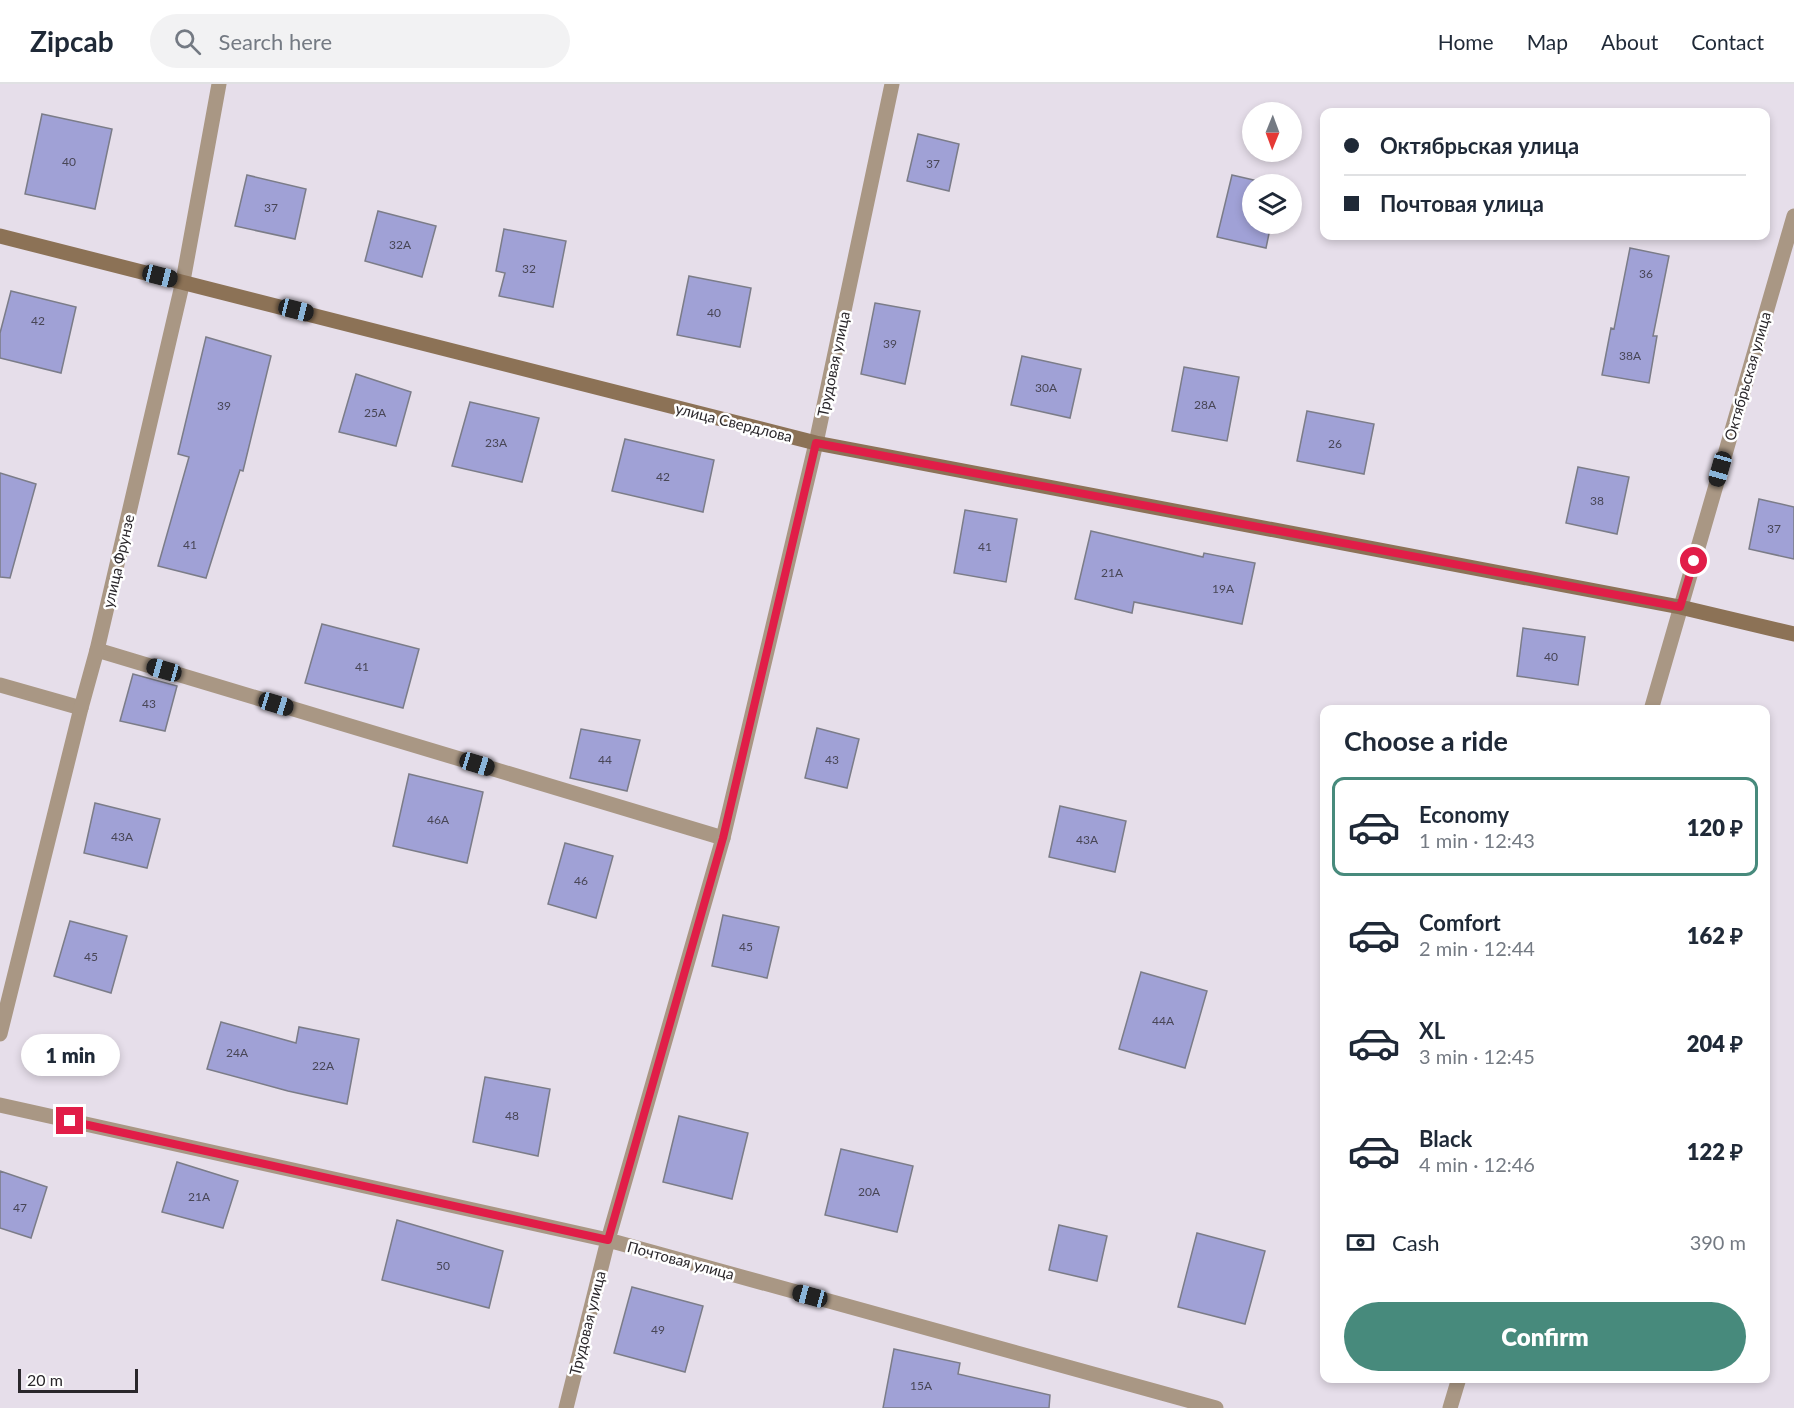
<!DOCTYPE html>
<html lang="en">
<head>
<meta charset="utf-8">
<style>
	body { margin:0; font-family:Lato,sans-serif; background:#f2f2f3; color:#1f2937; height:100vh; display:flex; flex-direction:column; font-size:22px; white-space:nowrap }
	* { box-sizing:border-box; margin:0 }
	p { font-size:20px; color:#747a83 }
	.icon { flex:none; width:33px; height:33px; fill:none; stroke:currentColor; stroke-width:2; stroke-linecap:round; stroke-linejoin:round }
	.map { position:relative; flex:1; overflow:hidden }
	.sheet { position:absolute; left:1320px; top:621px; width:450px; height:678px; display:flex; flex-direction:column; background:#fff; border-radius:12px; box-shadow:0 3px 9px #0003 }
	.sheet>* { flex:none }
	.guide { position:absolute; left:1320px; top:24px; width:450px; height:132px; border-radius:12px; box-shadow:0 3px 9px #0003; display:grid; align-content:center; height:132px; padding:0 24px; background:#fff }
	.needle { width:39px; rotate:181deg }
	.controls { position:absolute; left:1242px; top:18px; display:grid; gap:12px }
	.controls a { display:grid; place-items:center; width:60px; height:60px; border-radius:50%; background:#fff; box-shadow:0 3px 9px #0003; font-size:30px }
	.scale { position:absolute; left:18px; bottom:15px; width:120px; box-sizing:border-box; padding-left:6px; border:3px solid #2a272b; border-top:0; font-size:16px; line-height:21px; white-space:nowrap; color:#2a272b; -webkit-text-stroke:4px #fff; paint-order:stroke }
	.end { position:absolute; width:27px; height:27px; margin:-14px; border:8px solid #e11d48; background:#fff; box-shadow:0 0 0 3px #fff }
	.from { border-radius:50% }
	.bubble { position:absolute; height:42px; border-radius:21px; background:#fff; box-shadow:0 3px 9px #0003; font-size:20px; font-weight:800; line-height:42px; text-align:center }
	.car { position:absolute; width:18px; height:36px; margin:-18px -9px; border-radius:8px; box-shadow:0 0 4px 2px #0007; background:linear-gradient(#222 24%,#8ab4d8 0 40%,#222 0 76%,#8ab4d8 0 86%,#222 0) }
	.guide b { display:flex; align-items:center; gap:21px; height:57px; font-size:22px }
	.guide b+b { border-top:2px solid #e0e1e3 }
	.guide i { width:15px; height:15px; background:#1f2937 }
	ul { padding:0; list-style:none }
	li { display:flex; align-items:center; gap:18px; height:99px; margin:0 12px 9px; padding:0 12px; border:3px solid transparent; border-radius:12px }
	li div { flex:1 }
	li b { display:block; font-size:22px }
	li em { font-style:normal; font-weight:800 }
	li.current { border-color:#478a7c }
	li>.icon { width:54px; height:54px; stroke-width:1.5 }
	h2 { padding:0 24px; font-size:27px; line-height:72px }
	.pay { display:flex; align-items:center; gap:15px; height:66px; padding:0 24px; font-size:22px }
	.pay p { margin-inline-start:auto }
	.action { display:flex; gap:12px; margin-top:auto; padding:12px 24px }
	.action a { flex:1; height:69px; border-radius:36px; background:#478a7c; color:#fff; font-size:24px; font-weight:800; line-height:69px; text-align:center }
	header { display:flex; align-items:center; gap:36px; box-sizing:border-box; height:84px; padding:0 30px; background:#fff; border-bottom:2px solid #e0e1e3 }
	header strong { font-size:28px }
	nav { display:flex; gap:33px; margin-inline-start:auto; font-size:21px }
	.search { width:420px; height:54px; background:#f2f2f3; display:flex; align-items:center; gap:15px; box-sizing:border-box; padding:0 21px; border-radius:33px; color:#747a83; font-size:22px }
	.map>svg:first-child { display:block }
</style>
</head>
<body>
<header>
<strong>Zipcab</strong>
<div class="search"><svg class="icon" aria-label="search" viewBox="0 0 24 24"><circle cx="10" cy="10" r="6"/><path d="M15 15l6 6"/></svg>Search here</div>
<nav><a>Home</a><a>Map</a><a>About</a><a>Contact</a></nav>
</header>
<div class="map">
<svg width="1794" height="1324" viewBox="0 0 1794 1324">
	<rect width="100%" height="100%" fill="#e6deea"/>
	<path fill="#a0a1d6" stroke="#7b7c88" stroke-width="1.5" d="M42,30L112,45L95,125L25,110Z
		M918,50L959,60L949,107L907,97Z
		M247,91L306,105L295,155L235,142Z
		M1232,91L1271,100H1252V140H1271L1266,164L1217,153Z
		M378,127L436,142L422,193L365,177Z
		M504,145L566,157L553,223L499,212L505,189L496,187Z
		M1630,164L1669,172L1653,252H1657L1649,299L1602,291L1611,244L1614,245Z
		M689,192L751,204L740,263L677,251Z
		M11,207L76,223L61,289L0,274V249Z
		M875,219L920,227L905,300L861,290Z
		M206,253L271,272L243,387L240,386L206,494L158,482L189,373L178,370Z
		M1022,272L1081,285L1070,334L1011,321Z
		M1184,283L1239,293L1227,357L1172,347Z
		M356,290L411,308L396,362L339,348Z
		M470,318L539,334L522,398L452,382Z
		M1307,327L1374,340L1364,390L1297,377Z
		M625,355L714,376L703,428L612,407Z
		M1578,383L1629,393L1617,450L1566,439Z
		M0,389L36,400L10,494L0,493Z
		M1759,415L1794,423V475L1749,465Z
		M965,426L1017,435L1006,498L954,489Z
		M1091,447L1203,473L1204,469L1255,479L1242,540L1134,518L1132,529L1075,515Z
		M322,540L419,565L403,624L305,599Z
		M1523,544L1585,553L1578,601L1517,592Z
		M133,590L177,602L165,647L120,637Z
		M817,644L859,655L847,704L805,694Z
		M581,645L640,656L627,707L570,694Z
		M409,690L483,708L467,779L393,762Z
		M95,719L160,735L147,784L84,769Z
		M1060,722L1126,737L1115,788L1049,773Z
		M565,759L613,772L596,834L548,820Z
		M723,831L779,843L767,894L712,882Z
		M70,837L127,852L111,909L54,892Z
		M1141,888L1207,907L1185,984L1119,965Z
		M221,938L296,959L299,943L359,955L347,1020L288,1007L207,985Z
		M485,993L550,1005L538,1072L473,1058Z
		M679,1032L748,1049L732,1115L663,1098Z
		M841,1065L913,1082L897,1148L825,1131Z
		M177,1078L238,1097L223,1144L162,1128Z
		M0,1087L47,1103L31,1154L0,1144Z
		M397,1136L503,1167L489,1224L382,1196Z
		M1059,1141L1107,1152L1097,1197L1049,1186Z
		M1197,1149L1265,1167L1245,1240L1178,1223Z
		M632,1203L703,1222L685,1288L614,1269Z
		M894,1265L960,1279L958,1290L1050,1311L1049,1324H883Z"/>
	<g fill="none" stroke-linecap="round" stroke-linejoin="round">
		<path stroke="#a99784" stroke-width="15" d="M97,566L723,754
			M0,601L81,624"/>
		<path stroke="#a99784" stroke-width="15" d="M1651,626L1794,132
			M0,950L81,624L97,566L183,197L219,0
			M0,1021L608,1156L1216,1324
			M566,1324L608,1156L723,754L816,359L892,0
			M1450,1324L1459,1294"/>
		<path stroke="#8c7256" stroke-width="15" d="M0,152L816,359L1680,523L1794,550"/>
	</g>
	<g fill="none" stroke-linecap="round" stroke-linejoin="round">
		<path stroke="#e11d48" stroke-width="8" d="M70,1037L608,1156L723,754L816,359L1680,523L1694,477"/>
	</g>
	<g text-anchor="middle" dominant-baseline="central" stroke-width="5" stroke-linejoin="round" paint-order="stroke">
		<g font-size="12" fill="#484656">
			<text x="69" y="77">40</text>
			<text x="933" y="79">37</text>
			<text x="271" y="123">37</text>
			<text x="400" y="160">32А</text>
			<text x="529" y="184">32</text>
			<text x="1646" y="189">36</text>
			<text x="714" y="228">40</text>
			<text x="38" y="236">42</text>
			<text x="890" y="259">39</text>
			<text x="1630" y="271">38А</text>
			<text x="1046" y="303">30А</text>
			<text x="1205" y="320">28А</text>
			<text x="224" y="321">39</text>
			<text x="375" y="328">25А</text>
			<text x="496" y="358">23А</text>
			<text x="1335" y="359">26</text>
			<text x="663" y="392">42</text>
			<text x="1597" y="416">38</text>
			<text x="1774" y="444">37</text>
			<text x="190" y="460">41</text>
			<text x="985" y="462">41</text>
			<text x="1112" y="488">21А</text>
			<text x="1223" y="504">19А</text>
			<text x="1551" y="572">40</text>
			<text x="362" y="582">41</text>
			<text x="149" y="619">43</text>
			<text x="605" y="675">44</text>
			<text x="832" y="675">43</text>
			<text x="438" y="735">46А</text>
			<text x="122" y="752">43А</text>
			<text x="1087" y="755">43А</text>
			<text x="581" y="796">46</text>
			<text x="746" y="862">45</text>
			<text x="91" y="872">45</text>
			<text x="1163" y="936">44А</text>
			<text x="237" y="968">24А</text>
			<text x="323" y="981">22А</text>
			<text x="512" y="1031">48</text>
			<text x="869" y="1107">20А</text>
			<text x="199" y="1112">21А</text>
			<text x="20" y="1123">47</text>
			<text x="443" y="1181">50</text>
			<text x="658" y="1245">49</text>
			<text x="921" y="1301">15А</text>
		</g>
		<g font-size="15" fill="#2a272b" stroke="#fff">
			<text transform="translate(833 280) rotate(-78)">Трудовая улица</text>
			<text transform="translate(1747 292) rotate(-74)">Октябрьская улица</text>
			<text transform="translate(734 338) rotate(14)">улица Свердлова</text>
			<text transform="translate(118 477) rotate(-77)">улица Фрунзе</text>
			<text transform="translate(681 1176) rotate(15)">Почтовая улица</text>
			<text transform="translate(587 1239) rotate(-76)">Трудовая улица</text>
		</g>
	</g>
</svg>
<div class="controls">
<a><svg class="needle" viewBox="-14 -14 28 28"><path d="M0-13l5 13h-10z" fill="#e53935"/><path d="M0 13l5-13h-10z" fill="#747a83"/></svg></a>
<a><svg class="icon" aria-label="layers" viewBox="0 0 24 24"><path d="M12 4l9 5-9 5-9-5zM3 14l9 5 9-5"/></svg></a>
</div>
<div class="scale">20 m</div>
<i class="end from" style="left:1694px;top:477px"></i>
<i class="end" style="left:70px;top:1037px"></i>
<div class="bubble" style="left:21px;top:950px;width:99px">1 min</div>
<i class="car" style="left:160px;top:192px;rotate:104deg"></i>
<i class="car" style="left:296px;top:226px;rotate:104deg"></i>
<i class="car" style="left:1720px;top:385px;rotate:196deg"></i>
<i class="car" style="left:164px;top:586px;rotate:286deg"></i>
<i class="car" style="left:276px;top:620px;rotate:107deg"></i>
<i class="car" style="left:477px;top:680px;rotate:107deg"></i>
<i class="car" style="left:810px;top:1212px;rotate:285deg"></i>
<div class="guide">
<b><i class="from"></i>Октябрьская улица</b>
<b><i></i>Почтовая улица</b>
</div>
<section class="sheet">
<h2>Choose a ride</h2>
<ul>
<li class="current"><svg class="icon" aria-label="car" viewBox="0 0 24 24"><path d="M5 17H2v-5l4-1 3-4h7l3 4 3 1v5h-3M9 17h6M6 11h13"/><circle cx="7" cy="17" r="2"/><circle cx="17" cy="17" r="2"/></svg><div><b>Economy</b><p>1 min · 12:43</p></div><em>120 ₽</em></li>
<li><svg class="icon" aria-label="car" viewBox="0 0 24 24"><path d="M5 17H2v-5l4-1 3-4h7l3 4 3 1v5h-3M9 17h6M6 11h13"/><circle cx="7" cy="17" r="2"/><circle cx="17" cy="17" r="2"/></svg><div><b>Comfort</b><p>2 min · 12:44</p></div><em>162 ₽</em></li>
<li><svg class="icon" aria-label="car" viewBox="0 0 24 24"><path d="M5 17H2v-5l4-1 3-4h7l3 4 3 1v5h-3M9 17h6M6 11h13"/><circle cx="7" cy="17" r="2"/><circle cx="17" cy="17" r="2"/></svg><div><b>XL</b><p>3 min · 12:45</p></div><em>204 ₽</em></li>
<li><svg class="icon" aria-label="car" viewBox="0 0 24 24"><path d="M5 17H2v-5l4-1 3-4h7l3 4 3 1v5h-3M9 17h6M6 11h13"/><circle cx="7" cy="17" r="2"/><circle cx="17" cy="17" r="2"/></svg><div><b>Black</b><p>4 min · 12:46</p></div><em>122 ₽</em></li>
</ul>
<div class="pay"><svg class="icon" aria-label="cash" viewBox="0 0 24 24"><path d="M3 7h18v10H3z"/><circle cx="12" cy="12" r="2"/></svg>Cash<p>390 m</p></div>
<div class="action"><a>Confirm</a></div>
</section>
</div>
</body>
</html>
